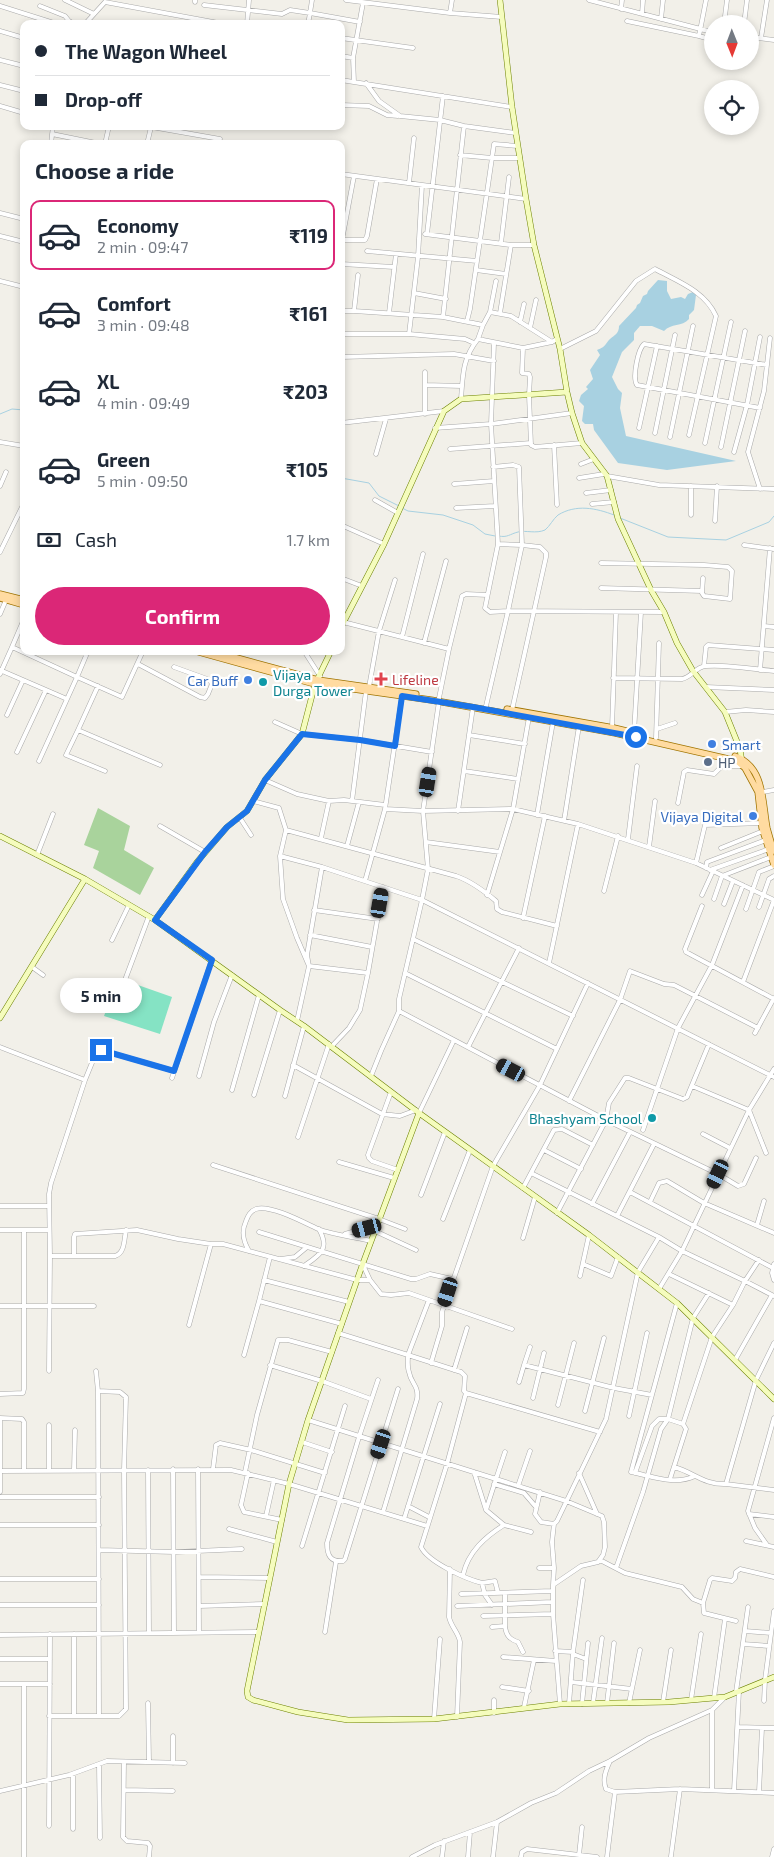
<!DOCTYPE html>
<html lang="en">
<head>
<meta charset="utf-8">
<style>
	body { margin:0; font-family:"Exo 2",sans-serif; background:#f2f2f3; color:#1f2937; height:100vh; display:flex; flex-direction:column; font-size:19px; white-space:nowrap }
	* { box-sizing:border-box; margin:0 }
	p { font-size:16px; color:#747a83 }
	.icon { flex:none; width:28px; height:28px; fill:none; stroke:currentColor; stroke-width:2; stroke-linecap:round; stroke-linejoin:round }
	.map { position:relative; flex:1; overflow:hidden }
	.panel { position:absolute; left:20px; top:140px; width:325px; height:515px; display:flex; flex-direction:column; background:#fff; border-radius:10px; box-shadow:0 2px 8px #0003 }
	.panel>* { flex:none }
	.top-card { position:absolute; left:20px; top:20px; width:325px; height:110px; border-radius:10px; box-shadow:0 2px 8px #0003; display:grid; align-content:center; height:110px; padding:0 15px; background:#fff }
	.needle { width:32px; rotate:179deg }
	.fabs { position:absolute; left:704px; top:15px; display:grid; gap:10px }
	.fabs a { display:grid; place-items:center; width:55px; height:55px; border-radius:50%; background:#fff; box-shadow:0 2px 8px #0003; font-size:25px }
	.end { position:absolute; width:22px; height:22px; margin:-11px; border:6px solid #1a73e8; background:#fff; box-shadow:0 0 0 2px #fff }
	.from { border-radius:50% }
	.bubble { position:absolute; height:35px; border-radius:18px; background:#fff; box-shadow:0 2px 8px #0003; font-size:16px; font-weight:700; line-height:35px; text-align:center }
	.car { position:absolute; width:15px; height:30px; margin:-15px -8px; border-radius:6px; box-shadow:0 0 4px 1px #0007; background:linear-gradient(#222 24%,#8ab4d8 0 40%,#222 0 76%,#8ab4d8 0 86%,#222 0) }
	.top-card b { display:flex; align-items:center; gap:18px; height:48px; font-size:19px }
	.top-card b+b { border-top:1px solid #e0e1e3 }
	.top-card i { width:12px; height:12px; background:#1f2937 }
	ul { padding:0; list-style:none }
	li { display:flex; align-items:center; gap:15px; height:70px; margin:0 10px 8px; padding:0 5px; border:2px solid transparent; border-radius:10px }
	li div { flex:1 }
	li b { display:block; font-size:19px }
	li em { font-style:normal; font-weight:700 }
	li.on { border-color:#db2777 }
	li>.icon { width:45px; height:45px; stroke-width:1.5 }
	h2 { padding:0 15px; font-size:22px; line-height:60px }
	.pay { display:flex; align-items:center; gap:12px; height:55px; padding:0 15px; font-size:19px }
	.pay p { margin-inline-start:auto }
	.button { display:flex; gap:10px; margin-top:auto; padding:10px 15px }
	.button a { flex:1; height:58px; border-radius:30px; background:#db2777; color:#fff; font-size:20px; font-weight:700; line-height:58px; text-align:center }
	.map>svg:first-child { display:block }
</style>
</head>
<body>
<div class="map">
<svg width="774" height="1857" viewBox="0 0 774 1857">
	<rect width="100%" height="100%" fill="#f2f0e9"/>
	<path fill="#a9d39c" d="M98,808L130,826L124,850L154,868L140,895L93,868L99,851L84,845Z"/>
	<path fill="#85e3c4" d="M118,978L172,997L160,1034L104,1016Z"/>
	<path fill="#a8d1e1" d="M658,280L667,281V291L671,299L681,297L685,299L688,294L693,292L696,295L694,310L689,315V319C682,327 671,323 664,331L652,326H640L634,333V340L622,352L612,377L618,389L622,393L620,408L626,436L736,461L667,470L618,463L594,430L593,424H585L582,421L584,406L579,401L581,395L588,389L586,387L593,379L590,370L600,355L597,350C607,346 604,345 610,339C615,335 619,333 619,326L636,308L637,305L640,303L643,296L647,294L648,291Z"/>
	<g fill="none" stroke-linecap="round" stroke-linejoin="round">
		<path stroke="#a8d1e1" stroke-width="1" d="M0,414L12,409L24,410
			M341,478L369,483L379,496L399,506
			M402,508L408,511L443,515L473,525L485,534L495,536
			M620,518L668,537L726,540L769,522L774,516
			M499,536C507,538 510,534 518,532C526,530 536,534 545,530C550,526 553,519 558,515C576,504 596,508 614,515"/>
		<defs>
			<path id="street" d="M65,0L94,14
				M312,0L310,13L360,22
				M346,0L450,13L502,17
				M589,0L712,32
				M105,2L224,24
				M195,2V0
				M204,5L282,14L290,10L310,13L308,24
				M0,6L57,24
				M40,6L65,16L69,21L74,24
				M621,9L622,0
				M450,13L452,0
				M642,14L643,0
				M661,19L663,0
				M627,21L699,36
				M85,24L105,2
				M247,24L249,0
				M724,24L727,0
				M744,24L747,0
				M0,31L24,38
				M750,37L774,40
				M341,38L413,48
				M706,38L699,36L706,0
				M761,38L767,0
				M341,56L353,58
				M0,60L24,66
				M341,80L512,107
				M354,82L353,58L363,3
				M366,83L379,101L400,116L440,120L464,126L516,133
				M0,85L24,91
				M341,105L369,106L387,115L398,116
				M0,106L24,113
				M146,126L220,139
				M52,134L101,144
				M51,144L53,126
				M105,144L109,126
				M147,144L151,127
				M460,155L492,158L494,144L518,146
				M341,174L526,199
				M409,183L414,138
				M0,213L24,219
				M425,234L511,245
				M427,234L443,96
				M0,236L24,242
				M341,240H365L367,236L377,179
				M342,240L354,176
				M501,243L509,177
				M367,251L477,261
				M341,264L394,267
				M476,270L506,274
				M358,275L354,311L443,317L483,325
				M0,281L24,287
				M414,293L446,299
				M341,311H354
				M490,312L511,316L552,342
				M389,313L396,254
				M500,313L511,245H534
				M443,317L464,126
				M467,321L470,309L492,158H520
				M520,322L524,304
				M530,328L536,300
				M341,334H409L465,339L474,343
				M409,334L418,257L422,185
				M478,339L483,325L490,312L496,281
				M557,339L552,342L523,348L522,373L529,374L530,377L529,395L531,445L535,447L582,443
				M494,343L491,424L498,544L522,545L508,611L490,612L485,608L498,544
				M560,349L596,331L636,281L655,269C677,281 705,291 716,316L689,435
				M341,357L454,354L494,361
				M425,385L462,386
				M461,399C463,375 462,359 478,339L523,348
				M760,408L637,385C632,378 638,349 644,344L767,365
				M425,414V372
				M341,423L444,411
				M435,428L491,424L572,413
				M639,428L657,346
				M655,433L675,335
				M670,437L693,326
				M0,442L24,446
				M705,443L731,322
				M554,445L557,505
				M721,447L745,331
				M450,449L531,443
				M734,452L747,405L760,337
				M376,454L386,419
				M581,464L594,459
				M493,467L513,465L519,467L522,545L540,547L546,553V557L512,710
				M607,476L659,485L774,489
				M579,478L604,474
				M454,484L494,481
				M0,486L6,472
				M760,489L748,452L764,391L770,338
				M586,493L611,490
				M375,500L398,513
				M592,504L614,502
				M456,508L495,506
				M691,515V486
				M715,521L717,486
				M341,525L384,544
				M744,545L774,549
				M0,552L24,503
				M601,563L704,565L728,567L732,571L730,599L704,596L702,593L703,578
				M341,578L362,586
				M601,588L702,591
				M0,614L6,600
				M343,622L449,649L439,698
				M764,626L774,627
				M402,637L423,554
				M424,643L446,561
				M12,647L24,619
				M449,649L462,596L466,594L487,595
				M80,651L87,654
				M88,651L77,677L122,697L143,651
				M304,651L320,676
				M138,664L200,697L205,698L208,694L212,684L210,680L174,667
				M704,666L706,647L708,645L774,650
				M0,670L67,699
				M760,670L770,548
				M0,674L12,647L77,677L39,761
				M613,678L682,679C692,677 695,667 706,666C724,664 754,669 774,671
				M98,686L78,730L160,765
				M369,687L379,631L395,580
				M706,687L774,690
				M402,696L385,809L423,811L513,809L578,824L696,863L774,900
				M439,701L423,811L428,869L422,900L399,999V1011L606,1120L609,1103L625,1078H629L683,1099L687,1097L709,1044
				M486,706L508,611L664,612
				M725,712L746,710L774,712
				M7,715L23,680
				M275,722L302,734L360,740L432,752
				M612,728L616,612
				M657,729L675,723
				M78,730L66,755L105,771
				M634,733L641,612
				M469,735L525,744
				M656,738L659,643
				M17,752L46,690
				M464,771L518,779
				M265,780L297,794L329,801L344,800L385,805
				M763,792L774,790
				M253,801L279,808L286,830L280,856L283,899L297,938L309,966L297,1021
				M352,801L366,691
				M678,803L684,772L687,770L714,774L722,766H741
				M458,811L473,707
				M537,815L553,722
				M240,818L251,835
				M564,821L579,726
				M160,826L205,852
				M286,830L456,876C471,881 483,890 496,901L497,909L502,912L557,926
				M321,838L329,801
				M628,839L637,766
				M426,842L500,852
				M347,846L359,802
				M649,847L655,801
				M721,848L763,831
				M37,855L53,814
				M280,856L322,867L422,900L774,1077
				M696,863L705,825L762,823
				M322,867L307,955L309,966L368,973
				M706,868L707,862L766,840
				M710,870L769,849
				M365,881L385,809
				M604,891L618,836
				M487,895L513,809L529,717
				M702,895L713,871
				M714,899L722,876L771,857
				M724,904L733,881
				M702,906L685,949L686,952L774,999
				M759,907L769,879L774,876
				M746,909L759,872L774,866
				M314,910L378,919
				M523,918L545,816
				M310,935L372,947
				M413,939L573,1016
				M112,940L129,905
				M549,963L578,824
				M32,967L43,975
				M405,973L557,1049
				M125,980L149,916
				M743,982L774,900
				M755,1033L774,998
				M332,1046L349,1028L360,1010L368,973L383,887
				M0,1047L85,1080L96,1053L101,1050L174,1071
				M468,1047L519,948
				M293,1065L382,1114L400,1116L416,1110
				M199,1076L214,1022L232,975
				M371,1076L381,1051L399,1011
				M172,1078L212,959
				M85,1080L51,1183L49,1194L50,1256H115C125,1253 124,1240 126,1230
				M692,1086L749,1110L766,1153
				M232,1090L259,995
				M391,1092L368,1155L369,1158L372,1161L398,1170
				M254,1095L280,1010
				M285,1096L304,1026
				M569,1101L620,1000L630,971L664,984L674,985L758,1028
				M419,1113L454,1040
				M643,1130L678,1028L712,965L743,885
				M703,1134L730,1148
				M298,1137L329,1044
				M544,1150L581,1169
				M339,1162L394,1178
				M213,1165L379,1219L405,1229
				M531,1173L659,1237L682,1251L745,1281L759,1260
				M523,1188L554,1130L562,1129L593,1145
				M630,1192L773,1268
				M421,1195L445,1132
				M650,1202L659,1183L667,1181L704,1203L774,1233
				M592,1204L630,1132
				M0,1206H49
				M557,1213L606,1120L718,1174L738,1186L744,1184L756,1158
				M617,1216L654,1144
				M443,1219L470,1150
				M757,1225L764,1201
				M0,1230H49
				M375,1231L416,1250
				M259,1232L411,1279H416L430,1274L452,1279
				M345,1234L369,1227L376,1228
				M523,1238L535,1197
				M249,1251C243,1241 241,1232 246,1221C248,1216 250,1211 256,1209C270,1204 305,1223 318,1229C334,1235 354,1237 371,1241
				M74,1255V1237L75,1234L137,1230L178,1239L211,1244H223L357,1280H370
				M270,1257L259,1301L342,1324
				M281,1259L295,1257L307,1247
				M583,1264L611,1276L618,1257
				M774,1264L772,1273L774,1280
				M363,1265L370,1280L381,1294L391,1295L409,1293L429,1300
				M304,1266C321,1254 330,1249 319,1229
				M669,1274L733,1305
				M580,1276L589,1235
				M264,1280L349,1302
				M659,1289L682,1251L749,1110L774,1069
				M677,1303L631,1472C652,1476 674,1486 695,1476
				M0,1306H94
				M189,1325L211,1244
				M512,1329L429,1300L408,1355L461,1372L465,1376L464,1391L466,1393L600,1432
				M338,1333L408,1355C408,1361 407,1367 409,1372C411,1384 419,1385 417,1399L383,1512
				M774,1343L756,1380L726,1484L774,1490
				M244,1355L259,1301
				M735,1360L772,1295L774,1296
				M431,1363L442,1326V1312L493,1166L540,1085L588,983
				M270,1365L322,1381L371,1399
				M524,1365L530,1347
				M454,1370L467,1328
				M49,1371L50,1256
				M96,1371L98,1391
				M378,1380L359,1437L327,1543C327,1555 330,1562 343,1561L345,1559L398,1389
				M519,1382L524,1365L614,1388L652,1395
				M466,1393L447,1464L421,1547C428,1562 466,1579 482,1583L485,1595L492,1605
				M0,1394L23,1393L24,1389V1230
				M533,1398L544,1353
				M558,1405L574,1343
				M585,1411L604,1338
				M629,1416L647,1333
				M0,1418L22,1419L24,1422V1471
				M308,1420L496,1479L505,1452
				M683,1424L712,1337L733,1305L745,1281L772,1295
				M302,1442L332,1452
				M674,1467C693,1472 704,1485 726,1484
				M173,1469L174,1633
				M198,1469L199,1633
				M213,1469L216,1445L220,1443L251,1450L325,1473
				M49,1470V1425
				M74,1470L75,1430
				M148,1470L149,1633
				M0,1471L231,1470L289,1484L427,1526
				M245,1472L257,1415L278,1340H288L332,1352
				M474,1472L486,1510
				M248,1473L241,1505L244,1512L282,1520
				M579,1473L597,1514
				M670,1479L686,1429L683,1424L668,1419L693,1318L709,1293
				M494,1484L524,1493L536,1507
				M518,1486L530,1451
				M0,1492V1418
				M540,1492L535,1514L541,1522L554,1524L557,1521L606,1419L638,1272L659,1237
				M0,1497H99
				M408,1506L429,1517
				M749,1514L774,1517
				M266,1516L274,1480
				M404,1519L440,1404
				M0,1525H99
				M229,1529L277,1542
				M531,1532L504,1525L486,1510L496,1479L566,1501L602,1516L604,1522L605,1547L603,1555L598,1562L581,1566L553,1585V1614L560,1704
				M746,1541L774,1547
				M767,1545L755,1528L748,1511L774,1418
				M302,1546L345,1406
				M99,1550L174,1552L242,1549
				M600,1560L625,1573L682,1587L693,1599L703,1603
				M539,1568H554L553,1585
				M554,1568L552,1542L554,1524
				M616,1568L643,1492L661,1429L668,1419H659L652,1426L635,1473
				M450,1569L449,1617C451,1627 459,1633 460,1642L457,1717
				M463,1575C468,1552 485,1537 504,1525
				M199,1577L270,1578
				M0,1579H99
				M482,1583L495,1581L498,1593
				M461,1594L552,1591
				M0,1605H99
				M199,1606L265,1604
				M457,1606L553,1602
				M483,1616L553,1614
				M736,1621L704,1613L703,1603L710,1580L712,1578L732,1581L735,1578L736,1572L740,1569L774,1577
				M505,1626C506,1635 509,1639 518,1642L523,1652
				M492,1627L505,1626V1593
				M745,1631L771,1633
				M325,1632L336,1562
				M74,1634V1716
				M0,1635L259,1632
				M743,1644L769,1646
				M555,1651L573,1652
				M573,1654L586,1659
				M503,1657L556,1661
				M0,1659H50
				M571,1682L632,1689
				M0,1684H50
				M24,1684V1857
				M502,1687L529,1691
				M736,1692L748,1607
				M714,1698L725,1619
				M494,1700V1713
				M691,1700L701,1634
				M764,1701L765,1680L774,1611
				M663,1702L671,1650
				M148,1703L149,1762
				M593,1703L602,1638
				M607,1703L614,1643
				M629,1703L640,1650
				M569,1704L573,1652L583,1580
				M582,1704L588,1643
				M524,1707L534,1660
				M712,1710V1790
				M49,1716H119L126,1709L124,1470L126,1397L120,1392L98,1391L99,1716
				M434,1719L440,1639
				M738,1727L774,1728
				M173,1736V1763
				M610,1761C606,1770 602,1779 606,1789L615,1792L680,1789L774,1793
				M124,1762L123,1837L127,1841L148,1843L150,1846L149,1857
				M99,1764L100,1838
				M73,1774V1829
				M124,1790L173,1791
				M0,1791L69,1775L107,1761L185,1763
				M734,1791L739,1691
				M759,1792L762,1728
				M49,1826L50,1634
				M579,1855L582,1827
				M671,1856L680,1789
				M412,1857L435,1845L497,1822L531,1803L556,1793L589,1771L610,1761L649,1738L712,1710L725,1697
				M442,1857L444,1841
				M468,1857L470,1832
				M493,1857L497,1822
				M521,1857L522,1852L527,1849L597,1857
				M607,1857L615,1792
				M772,1857L774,1849"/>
			<path id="secondary" d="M500,0L512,107L526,199L534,245L560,349L567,392L572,413L582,443L607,476L618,519L651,590L664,612L677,643L693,671L725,712L740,749L742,762
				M341,627L384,544L444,411L461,399L567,392
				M0,836L85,879L155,920L280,1010L304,1026L419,1113L589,1235L677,1303L774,1399
				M155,920L197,862L227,827L247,811L265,780L302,734L315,684L331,651
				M0,1018L85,879
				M419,1113L363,1263L308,1420L289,1484L247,1691L248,1697L253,1700L298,1712L348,1720L434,1719L560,1704L669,1702L725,1697L774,1677"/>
			<path id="primary" d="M0,594L24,600
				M0,598L24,605
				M195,651L311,683L431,700L615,733L737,761L745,768L758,792L762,828L774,865
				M211,651L318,680L416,694
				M507,709L614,728L643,735
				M735,756C765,767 762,802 767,828C769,835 771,843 774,851"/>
		</defs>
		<use href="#street" stroke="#a9a9a9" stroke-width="5"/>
		<use href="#secondary" stroke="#6c8101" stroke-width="6"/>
		<use href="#primary" stroke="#a07400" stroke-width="7"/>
		<use href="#street" stroke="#fff" stroke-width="4"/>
		<use href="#secondary" stroke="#f5fcbd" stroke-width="5"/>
		<use href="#primary" stroke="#ffdba1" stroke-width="5.5"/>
	</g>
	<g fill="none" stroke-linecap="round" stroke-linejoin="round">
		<path stroke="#1a73e8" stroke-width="6" d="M101,1050L174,1071L212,960L155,920L205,852L227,827L247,811L265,780L302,734L360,740L395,746L402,696L473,707L636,737"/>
	</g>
	<path fill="#e0444e" stroke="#fff" stroke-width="2" d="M378.5 671.5h5v5h5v5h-5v5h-5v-5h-5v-5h5z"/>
	<g fill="#3f7fe0" stroke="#fff" stroke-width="2">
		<circle cx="248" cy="680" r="5"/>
		<circle cx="712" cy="744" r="5"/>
		<circle cx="753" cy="816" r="5"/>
	</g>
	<g fill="#0f9aa8" stroke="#fff" stroke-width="2">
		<circle cx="263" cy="682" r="5"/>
		<circle cx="652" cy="1118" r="5"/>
	</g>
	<circle fill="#5c6f8a" stroke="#fff" stroke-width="2" cx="708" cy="762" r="5"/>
	<g text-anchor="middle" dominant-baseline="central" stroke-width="4.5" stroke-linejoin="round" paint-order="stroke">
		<g font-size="14" fill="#0d838f" stroke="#fff" text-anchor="start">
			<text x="273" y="674">Vijaya<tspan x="273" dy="16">Durga Tower</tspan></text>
			<text x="642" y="1118" text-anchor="end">Bhashyam School</text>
		</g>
		<g font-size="14" fill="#be3a42" stroke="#fff" text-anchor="start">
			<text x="392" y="679">Lifeline</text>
		</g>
		<g font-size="14" fill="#366cbe" stroke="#fff" text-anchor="end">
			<text x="238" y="680">Car Buff</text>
			<text x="722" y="744" text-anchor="start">Smart</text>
			<text x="743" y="816">Vijaya Digital</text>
		</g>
		<g font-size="14" fill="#4e5e75" stroke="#fff" text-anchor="start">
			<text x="718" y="762">HP</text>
		</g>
	</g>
</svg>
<div class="fabs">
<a><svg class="needle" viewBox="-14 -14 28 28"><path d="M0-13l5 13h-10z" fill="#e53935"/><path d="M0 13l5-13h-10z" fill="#747a83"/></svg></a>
<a><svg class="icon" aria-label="locate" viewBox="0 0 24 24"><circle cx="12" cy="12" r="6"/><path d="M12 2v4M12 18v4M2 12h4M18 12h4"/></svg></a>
</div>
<i class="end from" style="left:636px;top:737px"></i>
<i class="end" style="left:101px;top:1050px"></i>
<div class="bubble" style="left:60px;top:978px;width:82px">5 min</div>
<i class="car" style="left:428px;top:782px;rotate:9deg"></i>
<i class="car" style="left:380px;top:903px;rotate:10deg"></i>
<i class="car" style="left:511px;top:1070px;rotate:298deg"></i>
<i class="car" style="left:718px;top:1174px;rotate:205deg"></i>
<i class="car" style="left:367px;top:1228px;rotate:255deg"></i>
<i class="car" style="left:448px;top:1292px;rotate:198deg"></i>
<i class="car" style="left:381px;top:1444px;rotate:198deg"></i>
<div class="top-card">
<b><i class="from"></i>The Wagon Wheel</b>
<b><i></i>Drop-off</b>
</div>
<section class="panel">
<h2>Choose a ride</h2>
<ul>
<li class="on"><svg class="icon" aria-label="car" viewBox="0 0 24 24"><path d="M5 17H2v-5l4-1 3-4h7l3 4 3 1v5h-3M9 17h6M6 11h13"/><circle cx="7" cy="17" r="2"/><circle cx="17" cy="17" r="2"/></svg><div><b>Economy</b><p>2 min · 09:47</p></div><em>₹119</em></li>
<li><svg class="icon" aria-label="car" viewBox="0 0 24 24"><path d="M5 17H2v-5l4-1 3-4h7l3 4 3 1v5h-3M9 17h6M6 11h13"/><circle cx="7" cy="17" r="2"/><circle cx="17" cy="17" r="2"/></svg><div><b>Comfort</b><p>3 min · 09:48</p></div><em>₹161</em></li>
<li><svg class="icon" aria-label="car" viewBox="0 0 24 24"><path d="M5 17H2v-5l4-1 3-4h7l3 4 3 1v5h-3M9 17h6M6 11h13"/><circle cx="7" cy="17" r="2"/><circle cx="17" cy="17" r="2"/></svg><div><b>XL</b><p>4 min · 09:49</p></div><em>₹203</em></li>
<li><svg class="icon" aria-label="car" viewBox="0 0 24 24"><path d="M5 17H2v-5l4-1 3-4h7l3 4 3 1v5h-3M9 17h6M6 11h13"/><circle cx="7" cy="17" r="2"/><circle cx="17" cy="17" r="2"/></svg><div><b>Green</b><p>5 min · 09:50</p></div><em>₹105</em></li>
</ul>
<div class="pay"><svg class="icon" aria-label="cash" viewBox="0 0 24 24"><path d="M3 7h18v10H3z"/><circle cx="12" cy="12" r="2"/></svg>Cash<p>1.7 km</p></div>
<div class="button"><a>Confirm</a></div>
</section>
</div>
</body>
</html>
